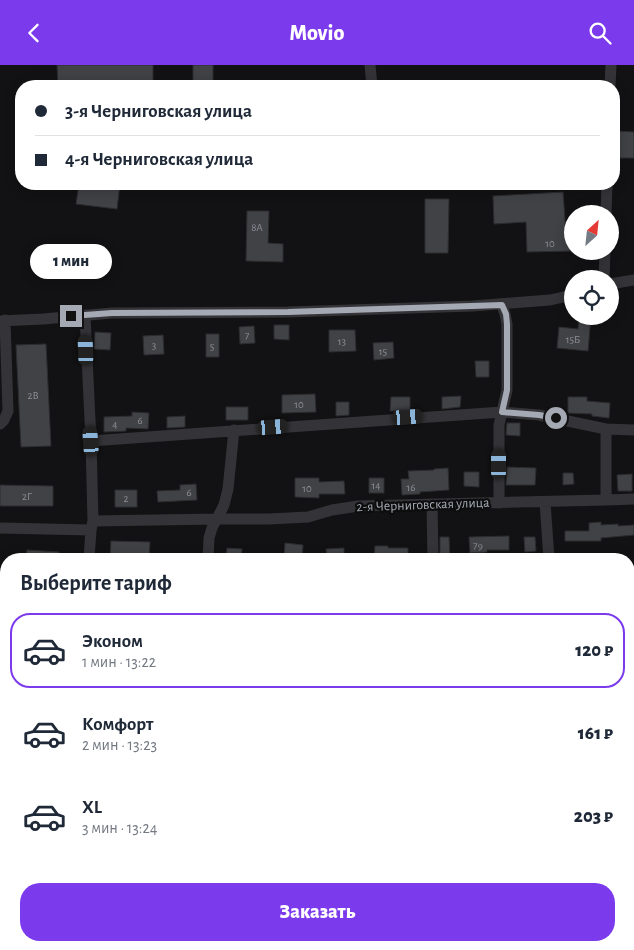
<!DOCTYPE html>
<html lang="ru">
<head>
<meta charset="utf-8">
<style>
	body { margin:0; font-family:"Alegreya Sans",sans-serif; background:#f6f6f7; color:#1f2937; height:100vh; display:flex; flex-direction:column; font-size:19px; white-space:nowrap }
	* { box-sizing:border-box; margin:0 }
	p { font-size:16px; color:#747a83 }
	.icon { flex:none; width:28px; height:28px; fill:none; stroke:currentColor; stroke-width:2; stroke-linecap:round; stroke-linejoin:round }
	.map { position:relative; flex:1; overflow:hidden }
	.drawer { position:absolute; left:0px; top:488px; width:635px; height:398px; display:flex; flex-direction:column; background:#fff; border-radius:20px 20px 0 0; box-shadow:0 2px 12px #0003 }
	.drawer>* { flex:none }
	.banner { position:absolute; left:15px; top:15px; width:605px; height:110px; border-radius:20px; box-shadow:0 2px 12px #0003; display:grid; align-content:center; height:110px; padding:0 20px; background:#fff }
	.needle { width:32px; rotate:27deg }
	.tools { position:absolute; left:564px; top:140px; display:grid; gap:10px }
	.tools a { display:grid; place-items:center; width:55px; height:55px; border-radius:50%; background:#fff; box-shadow:0 2px 12px #0003; font-size:25px }
	.end { position:absolute; width:22px; height:22px; margin:-11px; border:6px solid #a5a9b3; background:#111; box-shadow:0 0 0 2px #111 }
	.from { border-radius:50% }
	.bubble { position:absolute; height:35px; border-radius:18px; background:#fff; box-shadow:0 2px 12px #0003; font-size:16px; font-weight:800; line-height:35px; text-align:center }
	.car { position:absolute; width:15px; height:30px; margin:-15px -8px; border-radius:6px; box-shadow:0 0 4px 1px #0007; background:linear-gradient(#222 24%,#8ab4d8 0 40%,#222 0 76%,#8ab4d8 0 86%,#222 0) }
	.banner b { display:flex; align-items:center; gap:18px; height:48px; font-size:19px }
	.banner b+b { border-top:1px solid #e0e1e3 }
	.banner i { width:12px; height:12px; background:#1f2937 }
	ul { padding:0; list-style:none }
	li { display:flex; align-items:center; gap:15px; height:75px; margin:0 10px 8px; padding:0 10px; border:2px solid transparent; border-radius:20px }
	li div { flex:1 }
	li b { display:block; font-size:19px }
	li em { font-style:normal; font-weight:800 }
	li.on { border-color:#7c3aed }
	li>.icon { width:45px; height:45px; stroke-width:1.5 }
	h2 { padding:0 20px; font-size:22px; line-height:60px }
	.action { display:flex; gap:10px; margin-top:auto; padding:10px 20px }
	.action a { flex:1; height:58px; border-radius:20px; background:#7c3aed; color:#fff; font-size:20px; font-weight:800; line-height:58px; text-align:center }
	header { display:flex; justify-content:space-between; align-items:center; height:65px; padding:0 20px; background:#7c3aed; color:#fff; font-size:22px; font-weight:800 }
	.map>svg:first-child { display:block }
</style>
</head>
<body>
<header><svg class="icon" aria-label="back" viewBox="0 0 24 24"><path d="M15 5l-7 7 7 7"/></svg>Movio<svg class="icon" aria-label="search" viewBox="0 0 24 24"><circle cx="10" cy="10" r="6"/><path d="M15 15l6 6"/></svg></header>
<div class="map">
<svg width="634" height="885" viewBox="0 0 634 885">
	<rect width="100%" height="100%" fill="#121214"/>
	<path fill="#1f2620" d="M634,831V881L615,885H404L434,879H629V832Z"/>
	<path fill="#414246" stroke="#2c2c2f" d="M57,0H153V21H58Z
		M193,0H213V21H193Z
		M617,66L634,67V93H616Z
		M79,119H120L117,144L76,139Z
		M563,127L566,169L572,168V186L527,187L526,157L494,159L493,131Z
		M425,134H449L448,188H425Z
		M247,146H269L268,178L283,179V197L246,196Z
		M579,251H591L588,286L557,283L559,262L578,264Z
		M274,260H289V275L274,274Z
		M254,261L255,278L240,279L239,262Z
		M329,265H355L356,286L329,287Z
		M95,267L111,268L110,285L94,284Z
		M206,269H219V292H206Z
		M163,270L164,289L144,290L143,271Z
		M393,277L394,293L374,295L373,278Z
		M46,279L51,381L21,382L16,280Z
		M475,296H489V312H476Z
		M315,329L316,347L282,348V330Z
		M461,331L460,342L442,344V332Z
		M391,332H410V346H390Z
		M568,332H587V336L610,338L609,353L592,351V349L568,348Z
		M336,337H349V350L336,351Z
		M226,342H248V355H226Z
		M132,347L149,348L148,364L126,363V366L104,367V352L132,351Z
		M185,351V362L167,363V352Z
		M507,358H520V371L506,370Z
		M507,402L536,403L535,420H506Z
		M448,403L449,425L420,427V429L402,430L401,414H409L408,406L434,405V404Z
		M464,407H479V422L464,421Z
		M563,408H573L574,419L563,420Z
		M632,409V426H618L617,410Z
		M295,413H319V417L344,416L345,429H319V433L295,432Z
		M369,413H384V428H369Z
		M196,419L197,435L158,437L157,426L180,425V420Z
		M0,420L53,421V441H0Z
		M115,425H137V442H115Z
		M601,457V460L618,459V461L634,460V470L601,473V476H565V466H589V458Z
		M509,471V485H487V487L470,488L469,472Z
		M440,472H449L450,493H440Z
		M524,472H535L536,486L525,487Z
		M111,476L150,477L149,494H110Z
		M285,478L303,480L302,494H284Z
		M375,481H388V483H408V494H374Z
		M227,483L242,484L241,494H226Z
		M344,483V494H327L326,484Z
		M27,485L59,487V494H26Z"/>
	<g fill="none" stroke-linecap="round" stroke-linejoin="round">
		<path stroke="#343438" stroke-width="11" d="M370,0L372,21
			M610,21L611,0
			M606,149L607,119
			M604,214L605,186
			M610,219L634,215
			M85,250L91,376L93,456L91,465L89,494
			M0,256L43,254L112,248L288,247L473,241L550,235L572,230
			M0,359L4,355L8,346L5,255
			M91,376L502,347L539,350L606,364L634,365
			M606,435V364
			M545,437L549,494
			M499,438V360L507,325V259L505,249L502,240
			M432,439L433,494
			M93,456L217,454H269L308,452L332,445L358,441L606,435L634,434
			M0,463L91,465
			M208,494L209,473L212,463L224,440L228,424L234,365
			M629,701H634
			M0,753L6,752
			M629,818L634,817
			M30,879V885
			M309,885L345,879"/>
		<path stroke="#505157" stroke-width="19" d="M629,604L634,603
			M0,622H6"/>
	</g>
	<g fill="none" stroke-linecap="round" stroke-linejoin="round">
		<path stroke="#a5a9b3" stroke-width="6" d="M71,251L112,248L288,247L502,240L506,249L507,259V325L502,347L539,350L556,353"/>
	</g>
	<g text-anchor="middle" dominant-baseline="central" stroke-width="4.5" stroke-linejoin="round" paint-order="stroke">
		<g font-size="11" fill="#8c8f98">
			<text x="257" y="162">8А</text>
			<text x="550" y="178">10</text>
			<text x="247" y="270">7</text>
			<text x="573" y="274">15Б</text>
			<text x="342" y="276">13</text>
			<text x="154" y="280">3</text>
			<text x="212" y="281">5</text>
			<text x="383" y="286">15</text>
			<text x="33" y="330">2В</text>
			<text x="299" y="339">10</text>
			<text x="140" y="355">6</text>
			<text x="115" y="359">4</text>
			<text x="376" y="420">14</text>
			<text x="411" y="422">16</text>
			<text x="307" y="423">10</text>
			<text x="189" y="427">6</text>
			<text x="27" y="431">2Г</text>
			<text x="126" y="433">2</text>
			<text x="478" y="480">79</text>
		</g>
		<g font-size="14" fill="#a5a9b3" stroke="#0d0d0e">
			<text transform="translate(423 440) rotate(-2)">2-я Черниговская улица</text>
		</g>
	</g>
</svg>
<div class="tools">
<a><svg class="needle" viewBox="-14 -14 28 28"><path d="M0-13l5 13h-10z" fill="#e53935"/><path d="M0 13l5-13h-10z" fill="#747a83"/></svg></a>
<a><svg class="icon" aria-label="locate" viewBox="0 0 24 24"><circle cx="12" cy="12" r="6"/><path d="M12 2v4M12 18v4M2 12h4M18 12h4"/></svg></a>
</div>
<i class="end from" style="left:556px;top:353px"></i>
<i class="end" style="left:71px;top:251px"></i>
<div class="bubble" style="left:30px;top:179px;width:82px">1 мин</div>
<i class="car" style="left:86px;top:285px;rotate:358deg"></i>
<i class="car" style="left:408px;top:352px;rotate:86deg"></i>
<i class="car" style="left:273px;top:362px;rotate:86deg"></i>
<i class="car" style="left:91px;top:376px;rotate:356deg"></i>
<i class="car" style="left:499px;top:399px;rotate:0deg"></i>
<div class="banner">
<b><i class="from"></i>3-я Черниговская улица</b>
<b><i></i>4-я Черниговская улица</b>
</div>
<section class="drawer">
<h2>Выберите тариф</h2>
<ul>
<li class="on"><svg class="icon" aria-label="car" viewBox="0 0 24 24"><path d="M5 17H2v-5l4-1 3-4h7l3 4 3 1v5h-3M9 17h6M6 11h13"/><circle cx="7" cy="17" r="2"/><circle cx="17" cy="17" r="2"/></svg><div><b>Эконом</b><p>1 мин · 13:22</p></div><em>120 ₽</em></li>
<li><svg class="icon" aria-label="car" viewBox="0 0 24 24"><path d="M5 17H2v-5l4-1 3-4h7l3 4 3 1v5h-3M9 17h6M6 11h13"/><circle cx="7" cy="17" r="2"/><circle cx="17" cy="17" r="2"/></svg><div><b>Комфорт</b><p>2 мин · 13:23</p></div><em>161 ₽</em></li>
<li><svg class="icon" aria-label="car" viewBox="0 0 24 24"><path d="M5 17H2v-5l4-1 3-4h7l3 4 3 1v5h-3M9 17h6M6 11h13"/><circle cx="7" cy="17" r="2"/><circle cx="17" cy="17" r="2"/></svg><div><b>XL</b><p>3 мин · 13:24</p></div><em>203 ₽</em></li>
</ul>
<div class="action"><a>Заказать</a></div>
</section>
</div>
</body>
</html>
